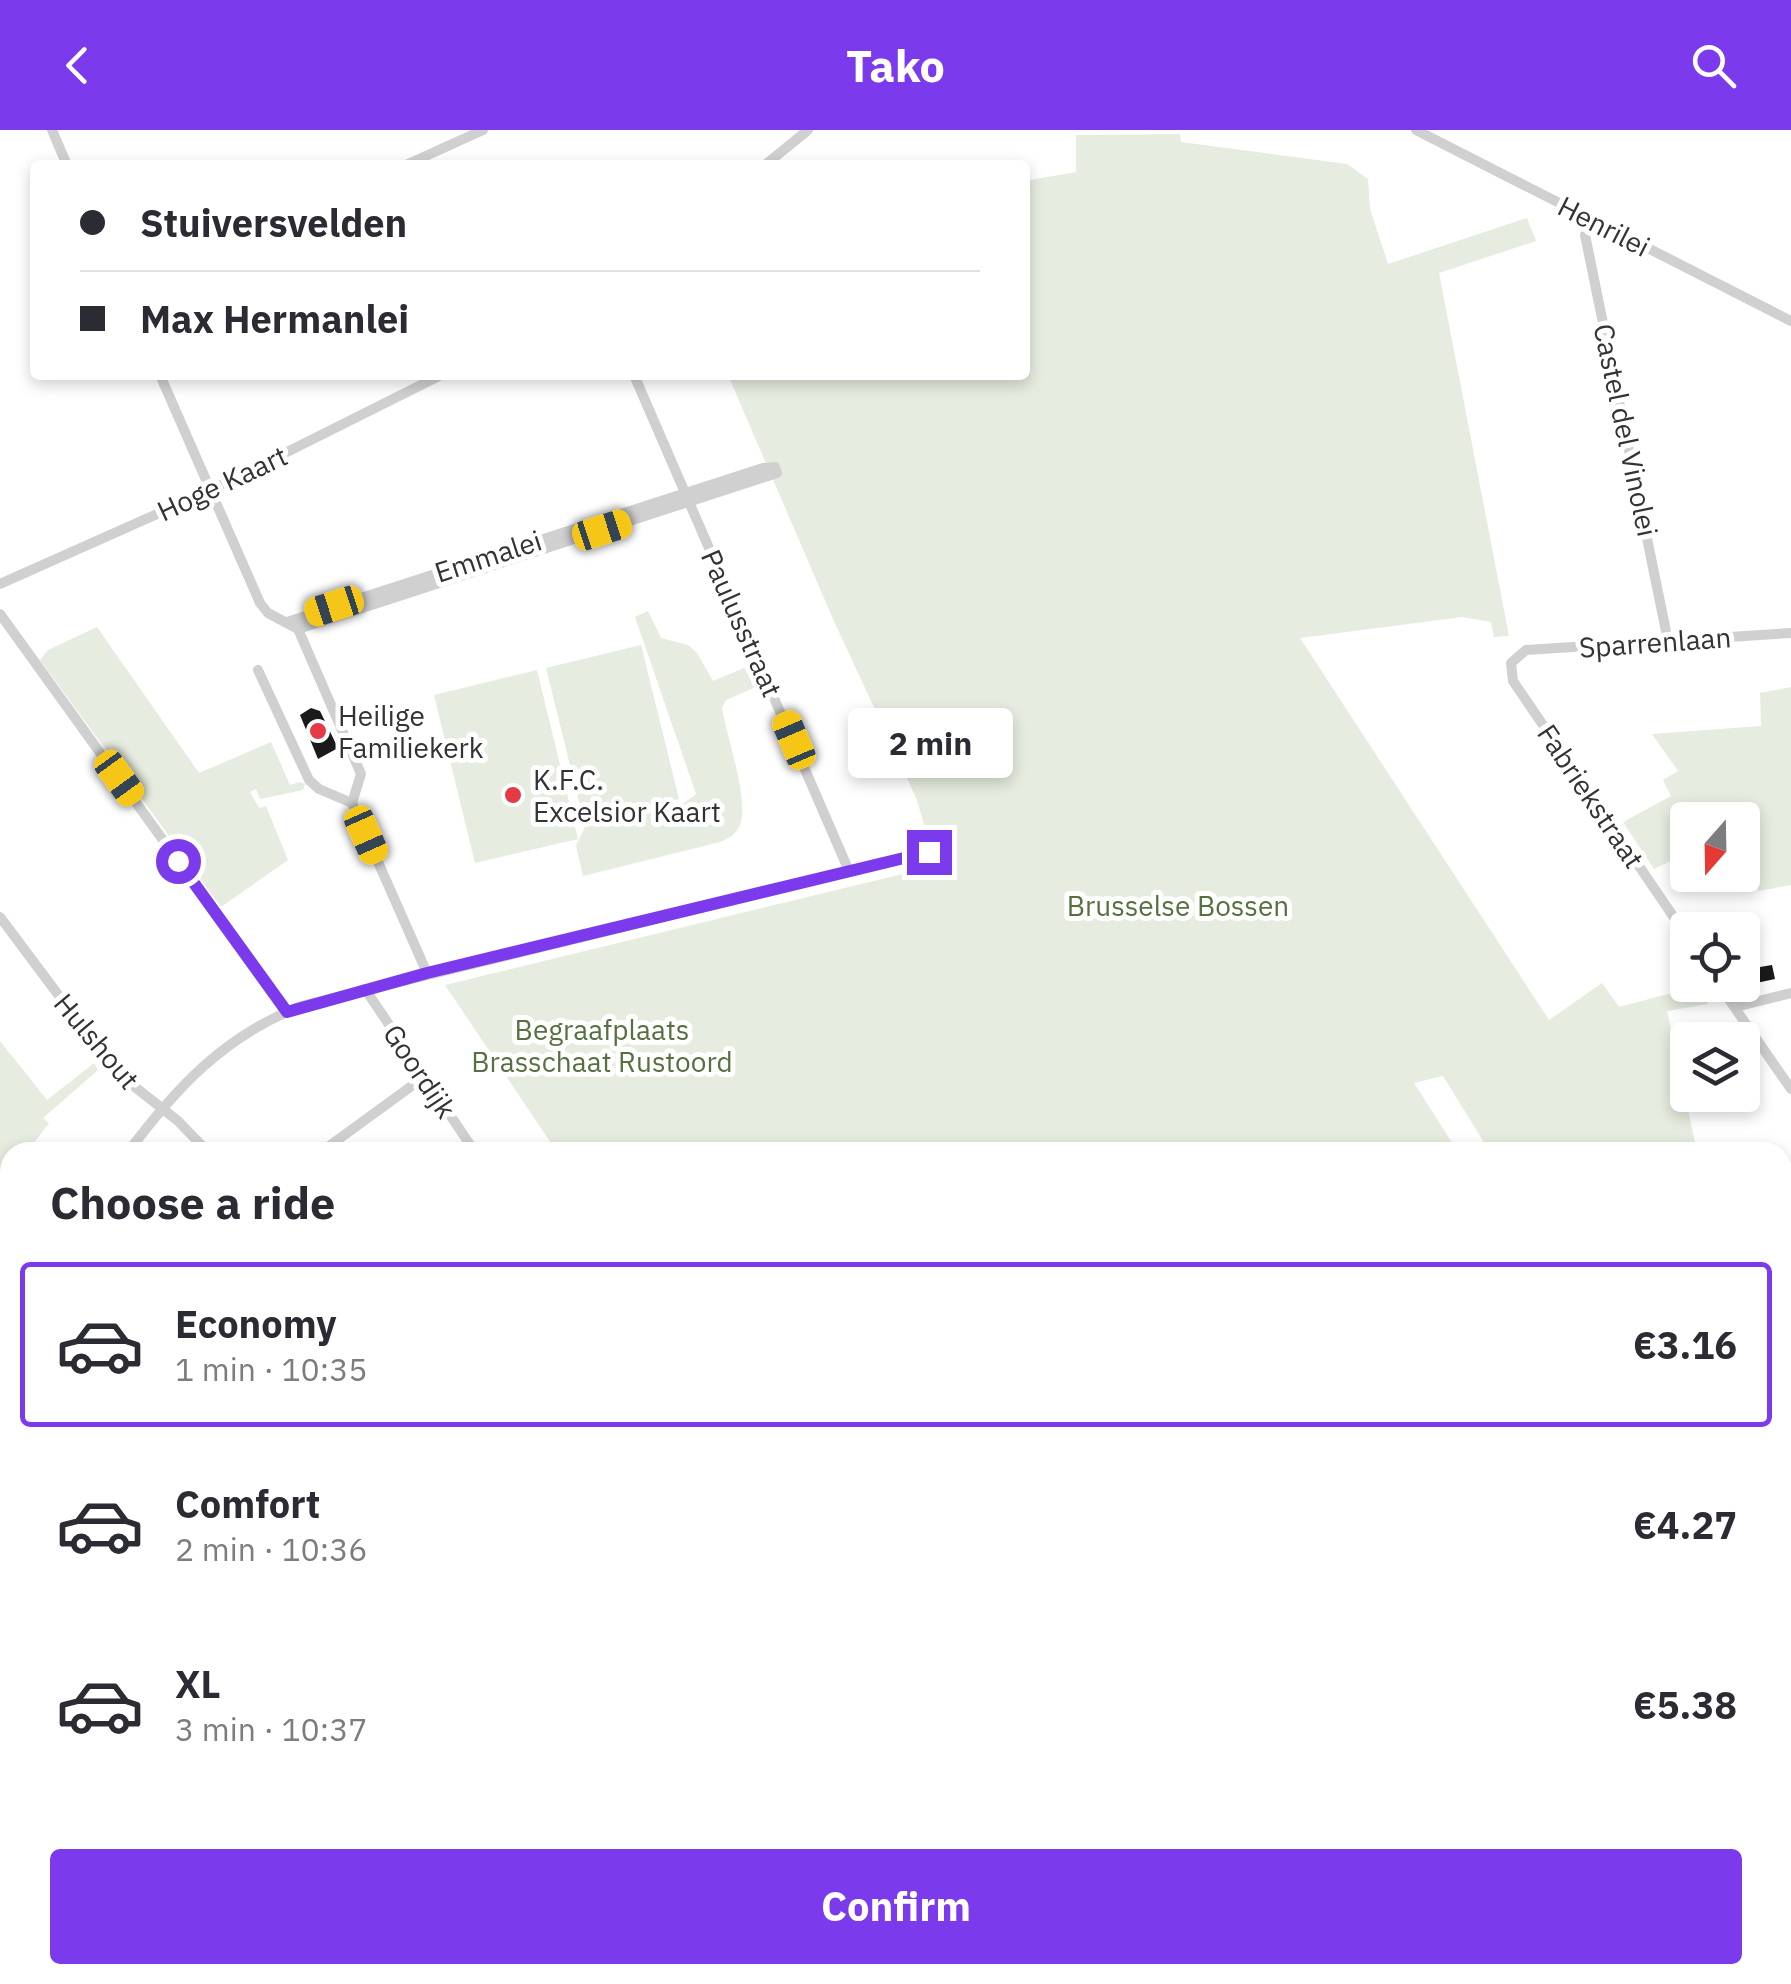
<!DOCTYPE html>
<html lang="en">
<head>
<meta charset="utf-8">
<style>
	body { margin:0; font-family:"IBM Plex Sans",sans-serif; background:#f2f2f3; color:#2b2b33; height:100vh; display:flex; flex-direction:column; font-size:38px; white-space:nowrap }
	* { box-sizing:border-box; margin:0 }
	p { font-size:32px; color:#7c7c81 }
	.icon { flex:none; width:55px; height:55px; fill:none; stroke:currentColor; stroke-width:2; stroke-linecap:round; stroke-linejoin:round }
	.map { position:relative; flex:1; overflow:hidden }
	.details { position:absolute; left:0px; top:1012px; width:1792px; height:842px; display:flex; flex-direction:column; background:#fff; border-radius:30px 30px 0 0; box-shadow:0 5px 15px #0003 }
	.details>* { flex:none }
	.guide { position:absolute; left:30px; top:30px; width:1000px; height:220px; border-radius:10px; box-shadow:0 5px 15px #0003; display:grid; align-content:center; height:220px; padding:0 50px; background:#fff }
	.needle { width:65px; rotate:200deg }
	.controls { position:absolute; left:1670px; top:672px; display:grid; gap:20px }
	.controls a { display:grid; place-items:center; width:90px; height:90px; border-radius:10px; background:#fff; box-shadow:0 5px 15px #0003; font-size:50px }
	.end { position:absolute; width:45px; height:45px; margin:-22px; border:12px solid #7c3aed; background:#fff; box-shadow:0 0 0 5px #fff }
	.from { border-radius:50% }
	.bubble { position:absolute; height:70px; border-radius:10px; background:#fff; box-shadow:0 5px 15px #0003; font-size:32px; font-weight:700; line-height:70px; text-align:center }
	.car { position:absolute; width:30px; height:60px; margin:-30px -15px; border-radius:12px; box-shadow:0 0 8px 2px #0007; background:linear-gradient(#f5c518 24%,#345 0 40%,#f5c518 0 76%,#345 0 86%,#f5c518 0) }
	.guide b { display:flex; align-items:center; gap:35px; height:95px; font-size:38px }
	.guide b+b { border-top:2px solid #e1e1e2 }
	.guide i { width:25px; height:25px; background:#2b2b33 }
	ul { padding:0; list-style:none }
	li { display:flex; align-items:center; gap:30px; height:165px; margin:0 20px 15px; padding:0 30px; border:5px solid transparent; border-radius:10px }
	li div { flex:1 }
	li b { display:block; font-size:38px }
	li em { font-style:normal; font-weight:700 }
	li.active { border-color:#7c3aed }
	li>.icon { width:90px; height:90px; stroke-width:1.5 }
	h2 { padding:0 50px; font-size:45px; line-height:120px }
	.primary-button { display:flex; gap:20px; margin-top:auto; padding:20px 50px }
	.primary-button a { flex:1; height:115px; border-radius:10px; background:#7c3aed; color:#fff; font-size:40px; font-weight:700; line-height:115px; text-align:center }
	header { display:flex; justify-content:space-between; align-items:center; height:130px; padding:0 50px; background:#7c3aed; color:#fff; font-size:45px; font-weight:700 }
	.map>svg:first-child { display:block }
</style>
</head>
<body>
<header><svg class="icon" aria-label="back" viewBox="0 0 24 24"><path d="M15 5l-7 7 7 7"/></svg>Tako<svg class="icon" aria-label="search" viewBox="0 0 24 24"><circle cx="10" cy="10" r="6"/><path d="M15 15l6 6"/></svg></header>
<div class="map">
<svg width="1791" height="1854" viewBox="0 0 1791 1854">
	<rect width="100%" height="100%" fill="#fff"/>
	<path fill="#e6ecdf" d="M1180,4L1181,12L1347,34L1368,49L1370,79L1388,134L1527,88L1536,111L1439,143L1509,506L1494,507L1491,492L1462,487L1300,508L1549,890L1602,853L1619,877L1702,855L1708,874L1667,881L1697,1022H1490L1443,946L1414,953L1458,1022H557L445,855L919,740L920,734L934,730L917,670L833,489L728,245H1025V51L1076,42V5Z
		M648,481L661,508L688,515L697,523L713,551L749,536L758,556L726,570L722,578C726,605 751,674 739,697C735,705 727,709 720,712L583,746L576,715L585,697L680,676L696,664L635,487Z
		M97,497L199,643L271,612L290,655L300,652L305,654L303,660L260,669L256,659L250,662L259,678L266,676L288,730L221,777L40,530L48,520Z
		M641,515L679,669L584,692L546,538Z
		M537,540L578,709L475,733L434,565Z
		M1791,557V755L1759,761L1743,735L1742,690H1688L1687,723L1654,739L1623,692L1671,666L1663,650L1678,641L1652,604L1761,596L1760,563Z
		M0,911L47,970L94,933L98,940L43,988L49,993L27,1022H10V1046L0,1059Z
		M10,1819V1845H116L129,1853L150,1854H0V1820Z
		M370,1845H730L732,1854H372Z"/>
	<path fill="#1a1a1a" d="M311,578L320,581L338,618L318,629L300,585Z
		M1772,835L1775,849L1742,856V840Z"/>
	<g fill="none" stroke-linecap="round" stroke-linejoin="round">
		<path stroke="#d0d0d0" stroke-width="10" d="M52,0L67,35
			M1416,0L1791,191
			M406,35L483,0
			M765,35L808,0
			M1591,89L1585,105L1668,511
			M160,245L260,473L268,483L298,499L361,644L352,673
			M634,245L849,741
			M0,454L211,360L441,245
			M0,484L287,882
			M287,492L763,338L775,337L777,343
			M298,499L777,343
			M258,540L309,650L319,659L352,673L427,843
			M0,787L116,942L178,991L208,1022
			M1688,808L1513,551L1511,533L1526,520L1791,503
			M1719,855L1791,959
			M365,859L475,1022
			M1735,877L1791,863
			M128,1022C176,958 224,906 301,876L929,722
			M321,1022L424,947
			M0,1115L10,1122
			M0,1198L10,1186
			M0,1343L10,1358
			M0,1469L10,1463
			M0,1697L10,1696
			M1782,1736L1791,1726
			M1590,1845L1593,1854
			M1777,1845L1780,1854
			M1090,1854L1108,1845"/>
	</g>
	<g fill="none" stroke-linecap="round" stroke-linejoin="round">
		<path stroke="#7c3aed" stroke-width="12" d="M178,731L287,882L427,843L929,722"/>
	</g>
	<g fill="#e63946" stroke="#fff" stroke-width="4">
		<circle cx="318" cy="601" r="10"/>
		<circle cx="513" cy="665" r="10"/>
	</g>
	<g text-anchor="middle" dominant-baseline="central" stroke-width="10" stroke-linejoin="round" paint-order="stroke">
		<g font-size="28" fill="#333" stroke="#fff">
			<text transform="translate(1604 96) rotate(27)">Henrilei</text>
			<text transform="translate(1626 300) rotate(78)">Castel del Vinolei</text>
			<text transform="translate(222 353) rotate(-25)">Hoge Kaart</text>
			<text transform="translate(488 426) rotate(-18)">Emmalei</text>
			<text transform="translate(742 493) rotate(66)">Paulusstraat</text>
			<text transform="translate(1655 512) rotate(-4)">Sparrenlaan</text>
			<text transform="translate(1591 666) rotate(56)">Fabriekstraat</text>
			<text transform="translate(97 911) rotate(50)">Hulshout</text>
			<text transform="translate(420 941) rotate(56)">Goordijk</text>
		</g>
		<g font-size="28" fill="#333" stroke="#fff" text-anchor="start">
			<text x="338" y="585">Heilige<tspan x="338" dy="32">Familiekerk</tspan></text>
			<text x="533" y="649">K.F.C.<tspan x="533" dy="32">Excelsior Kaart</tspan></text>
		</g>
		<g font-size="28" fill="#56703f" stroke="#fff">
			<text x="1178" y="775">Brusselse Bossen</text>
			<text x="602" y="899">Begraafplaats<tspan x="602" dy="32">Brasschaat Rustoord</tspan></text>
		</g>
	</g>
</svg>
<div class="controls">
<a><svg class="needle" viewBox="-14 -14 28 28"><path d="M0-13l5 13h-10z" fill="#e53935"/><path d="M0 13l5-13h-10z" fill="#7c7c81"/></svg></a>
<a><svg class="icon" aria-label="locate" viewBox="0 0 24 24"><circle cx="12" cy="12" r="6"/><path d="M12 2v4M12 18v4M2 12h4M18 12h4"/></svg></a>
<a><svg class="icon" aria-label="layers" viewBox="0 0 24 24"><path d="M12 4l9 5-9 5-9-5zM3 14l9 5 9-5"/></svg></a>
</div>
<i class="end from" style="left:178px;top:731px"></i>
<i class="end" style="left:929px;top:722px"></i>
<div class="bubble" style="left:848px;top:578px;width:165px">2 min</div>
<i class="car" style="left:602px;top:400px;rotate:72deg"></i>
<i class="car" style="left:334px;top:476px;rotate:252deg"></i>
<i class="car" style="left:794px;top:610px;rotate:337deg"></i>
<i class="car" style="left:119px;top:648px;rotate:144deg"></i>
<i class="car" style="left:366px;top:705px;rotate:156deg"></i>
<div class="guide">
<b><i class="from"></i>Stuiversvelden</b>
<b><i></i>Max Hermanlei</b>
</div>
<section class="details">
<h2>Choose a ride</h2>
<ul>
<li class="active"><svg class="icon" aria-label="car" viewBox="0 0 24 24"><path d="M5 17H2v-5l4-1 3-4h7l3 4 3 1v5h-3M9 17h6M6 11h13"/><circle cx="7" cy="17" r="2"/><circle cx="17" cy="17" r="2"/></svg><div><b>Economy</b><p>1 min · 10:35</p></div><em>€3.16</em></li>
<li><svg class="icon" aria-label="car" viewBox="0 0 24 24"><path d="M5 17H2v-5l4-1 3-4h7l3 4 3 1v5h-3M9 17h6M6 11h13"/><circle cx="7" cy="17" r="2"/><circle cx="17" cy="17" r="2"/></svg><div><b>Comfort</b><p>2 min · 10:36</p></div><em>€4.27</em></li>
<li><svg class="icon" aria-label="car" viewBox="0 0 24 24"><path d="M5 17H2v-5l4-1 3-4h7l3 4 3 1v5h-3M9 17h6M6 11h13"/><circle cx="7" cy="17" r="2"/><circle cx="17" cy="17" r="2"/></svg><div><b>XL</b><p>3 min · 10:37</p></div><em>€5.38</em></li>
</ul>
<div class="primary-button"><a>Confirm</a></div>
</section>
</div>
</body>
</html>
